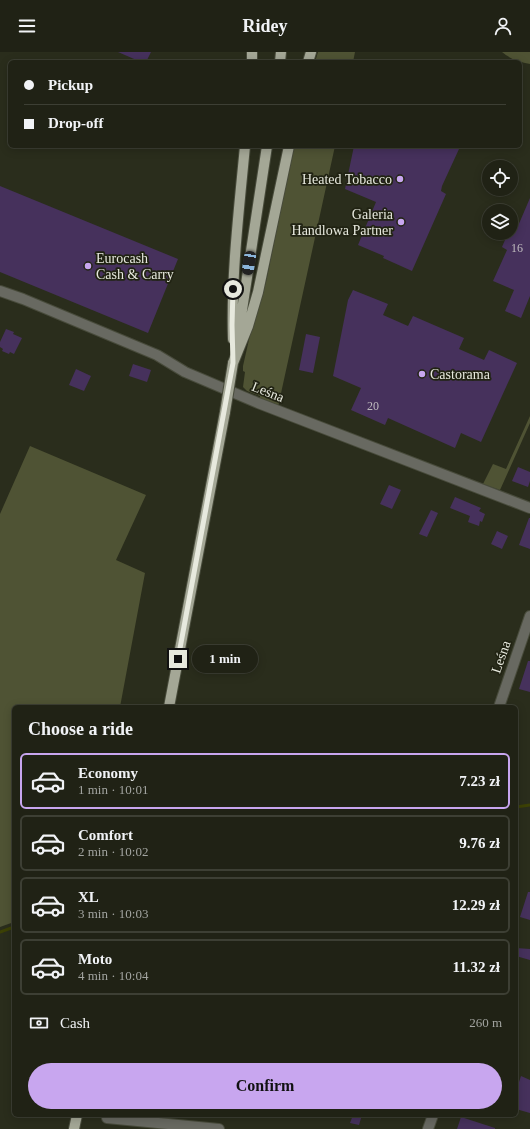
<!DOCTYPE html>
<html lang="en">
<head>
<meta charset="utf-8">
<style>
	body { margin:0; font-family:Georgia,serif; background:#282a1e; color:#f1f3f6; height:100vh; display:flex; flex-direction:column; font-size:15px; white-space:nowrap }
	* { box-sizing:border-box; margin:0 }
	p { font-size:13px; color:#a2a4a0 }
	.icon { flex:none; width:22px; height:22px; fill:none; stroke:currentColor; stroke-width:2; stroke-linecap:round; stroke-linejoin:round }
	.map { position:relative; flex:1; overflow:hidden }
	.panel { position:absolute; left:12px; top:653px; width:506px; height:412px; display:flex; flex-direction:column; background:#202215; border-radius:6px; box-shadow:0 2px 10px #0003,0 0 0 1px #3d3f34 }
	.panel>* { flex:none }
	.guide { position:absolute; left:8px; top:8px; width:514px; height:88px; border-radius:6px; box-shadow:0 2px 10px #0003,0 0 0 1px #3d3f34; display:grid; align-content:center; height:88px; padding:0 16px; background:#202215 }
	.buttons { position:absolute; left:482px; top:108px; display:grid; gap:8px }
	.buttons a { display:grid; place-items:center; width:36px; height:36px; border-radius:50%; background:#202215; box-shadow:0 2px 10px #0003,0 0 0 1px #3d3f34; font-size:20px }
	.end { position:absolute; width:18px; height:18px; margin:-9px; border:5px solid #e7e9de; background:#111; box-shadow:0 0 0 2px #111 }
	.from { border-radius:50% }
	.bubble { position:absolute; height:28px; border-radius:14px; background:#202215; box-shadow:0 2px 10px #0003,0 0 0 1px #3d3f34; font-size:13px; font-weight:700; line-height:28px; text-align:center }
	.car { position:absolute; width:12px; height:24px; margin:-12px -6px; border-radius:5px; box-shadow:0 0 3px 1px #0007; background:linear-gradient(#222 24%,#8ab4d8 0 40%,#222 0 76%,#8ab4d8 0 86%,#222 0) }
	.guide b { display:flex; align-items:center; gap:14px; height:38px; font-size:15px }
	.guide b+b { border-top:1px solid #3d3f34 }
	.guide i { width:10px; height:10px; background:#f1f3f6 }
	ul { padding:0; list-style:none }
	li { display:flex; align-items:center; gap:12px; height:56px; margin:0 8px 6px; padding:0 8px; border:2px solid #3d3f34; border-radius:6px }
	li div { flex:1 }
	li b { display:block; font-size:15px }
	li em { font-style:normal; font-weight:700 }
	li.selected { border-color:#c8a6ef }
	li>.icon { width:36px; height:36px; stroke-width:1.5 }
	h2 { padding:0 16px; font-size:18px; line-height:48px }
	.pay { display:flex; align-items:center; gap:10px; height:44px; padding:0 16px; font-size:15px }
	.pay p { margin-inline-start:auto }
	.cta { display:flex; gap:8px; margin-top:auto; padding:8px 16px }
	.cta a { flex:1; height:46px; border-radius:24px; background:#c8a6ef; color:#111; font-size:16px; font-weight:700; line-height:46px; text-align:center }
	header { display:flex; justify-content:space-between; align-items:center; height:52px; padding:0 16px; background:#202215; font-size:18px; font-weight:700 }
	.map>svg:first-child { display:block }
</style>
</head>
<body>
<header><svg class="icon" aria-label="menu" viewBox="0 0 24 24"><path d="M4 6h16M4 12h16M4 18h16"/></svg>Ridey<svg class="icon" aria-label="person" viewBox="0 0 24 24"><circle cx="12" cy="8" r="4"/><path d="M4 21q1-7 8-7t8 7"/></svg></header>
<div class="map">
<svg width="530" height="1077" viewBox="0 0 530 1077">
	<rect width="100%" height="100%" fill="#2a2d1c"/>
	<path fill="#4f5334" d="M318,0H355L353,10H315Z
		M502,0H530V12C519,10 510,7 502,0Z
		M294,94H335L278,355L260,347V344L247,339L243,335L245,320L243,319V314L250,283L266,230Z
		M530,364V371L500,438L483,432L493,412L506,417Z
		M30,394L146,443L116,508L145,521L120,655H14V870L0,875V462Z"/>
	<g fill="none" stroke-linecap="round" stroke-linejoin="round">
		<path stroke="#3c4105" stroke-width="3" d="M516,755L530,753
			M0,880L14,875"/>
	</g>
	<path fill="#46315c" d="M118,0H151L146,10H141Z
		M354,94H452L459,97L442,134L441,139L446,142L412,219L383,206L384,204L358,193L376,150L345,137Z
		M0,134L178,207L148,281L0,220Z
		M530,146V244L521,266L505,259L514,238L493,229L507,198L502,195L508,181H515Z
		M353,238L388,252L383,263L408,274L413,264L464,286L459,297L484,308L489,298L517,311L481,390L461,381L455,396L388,366L385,373L351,358L361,336L333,324L348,248Z
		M6,277L14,280L13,282L22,286L14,302L10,300L9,302L2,299L3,297L0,295V290Z
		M306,282L320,285L313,321L299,318Z
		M133,312L151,318L147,330L129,324Z
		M76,317L91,324L84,339L69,333Z
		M518,415L530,420V429L528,435L512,429Z
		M389,433L401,438L392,457L380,452Z
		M455,445L481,456L479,459L485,462L482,470L480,469L479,474L468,470L470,464L450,456Z
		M431,458L438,461L427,485L419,482Z
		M529,466H530V497L519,493Z
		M497,479L508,484L502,497L491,492Z
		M528,609H530V640L519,637Z
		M528,840H530V868L520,865Z
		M516,896L530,897V908L516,904Z
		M521,1024L530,1028V1061L516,1057V1039Z
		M353,1063H362L359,1073L350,1071Z
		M461,1065L495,1076V1077H457Z"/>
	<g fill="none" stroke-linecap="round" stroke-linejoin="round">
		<defs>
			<path id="minor" d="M0,239L23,247L157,303L185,320L258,351L530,456
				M499,655L530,564
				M107,1066L219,1077
				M428,1077L433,1063"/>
			<path id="major" d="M252,10V0
				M280,10L281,0
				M308,10L311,0
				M233,287C231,223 239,158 245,94
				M237,291L267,94
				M233,311L248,274L258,240L289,94
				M169,655L225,360
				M74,1077L77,1063"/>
		</defs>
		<use href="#minor" stroke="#484b3b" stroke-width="12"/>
		<use href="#major" stroke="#484b3b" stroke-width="12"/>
		<use href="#minor" stroke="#686961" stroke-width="10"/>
		<use href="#major" stroke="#a4a796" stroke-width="10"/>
		<defs>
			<path id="major-bridge" d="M225,360L233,311"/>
		</defs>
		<use href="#major-bridge" stroke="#484b3b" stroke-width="12" stroke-linecap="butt"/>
		<use href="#major-bridge" stroke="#a4a796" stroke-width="10"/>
	</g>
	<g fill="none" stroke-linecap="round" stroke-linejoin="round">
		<path stroke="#e7e9de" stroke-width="5" d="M178,607L233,311L232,273L233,237"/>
	</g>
	<g fill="#c8a6ef" stroke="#212313" stroke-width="1.5">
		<circle cx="400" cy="127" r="4"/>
		<circle cx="401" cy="170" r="4"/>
		<circle cx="88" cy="214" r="4"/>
		<circle cx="422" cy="322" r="4"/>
	</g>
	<g text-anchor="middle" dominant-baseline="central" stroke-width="3.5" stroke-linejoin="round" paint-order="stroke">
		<g font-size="12" fill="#bfbbbe">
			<text x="517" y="196">16</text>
			<text x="373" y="354">20</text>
		</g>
		<g font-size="14" fill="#e7e9de" stroke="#212313" text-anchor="end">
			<text x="392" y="127">Heated Tobacco</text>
			<text x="393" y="162">Galeria<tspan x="393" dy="16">Handlowa Partner</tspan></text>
			<text x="96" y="206" text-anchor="start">Eurocash<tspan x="96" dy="16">Cash &amp; Carry</tspan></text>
			<text x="430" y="322" text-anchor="start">Castorama</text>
		</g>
		<g font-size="14" fill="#e7e9de" stroke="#212313">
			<text transform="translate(268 340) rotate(22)">Leśna</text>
			<text transform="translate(501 605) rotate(-71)">Leśna</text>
		</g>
	</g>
</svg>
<div class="buttons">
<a><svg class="icon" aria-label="locate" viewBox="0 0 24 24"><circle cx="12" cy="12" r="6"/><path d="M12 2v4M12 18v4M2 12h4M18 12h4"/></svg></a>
<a><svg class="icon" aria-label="layers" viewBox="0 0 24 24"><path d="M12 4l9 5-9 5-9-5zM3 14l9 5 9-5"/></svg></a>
</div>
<i class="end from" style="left:233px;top:237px"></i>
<i class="end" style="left:178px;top:607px"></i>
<div class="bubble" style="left:192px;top:593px;width:66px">1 min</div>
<i class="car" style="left:249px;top:211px;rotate:189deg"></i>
<div class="guide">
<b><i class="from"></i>Pickup</b>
<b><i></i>Drop-off</b>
</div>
<section class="panel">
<h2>Choose a ride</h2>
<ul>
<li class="selected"><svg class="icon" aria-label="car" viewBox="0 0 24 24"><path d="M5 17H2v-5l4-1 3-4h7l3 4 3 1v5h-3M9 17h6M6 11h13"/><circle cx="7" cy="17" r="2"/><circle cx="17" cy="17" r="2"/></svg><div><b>Economy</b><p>1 min · 10:01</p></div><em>7.23 zł</em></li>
<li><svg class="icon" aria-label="car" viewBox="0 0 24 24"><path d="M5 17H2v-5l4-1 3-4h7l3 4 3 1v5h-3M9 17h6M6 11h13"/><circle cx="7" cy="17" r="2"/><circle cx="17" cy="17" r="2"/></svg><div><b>Comfort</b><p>2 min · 10:02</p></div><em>9.76 zł</em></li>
<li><svg class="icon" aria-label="car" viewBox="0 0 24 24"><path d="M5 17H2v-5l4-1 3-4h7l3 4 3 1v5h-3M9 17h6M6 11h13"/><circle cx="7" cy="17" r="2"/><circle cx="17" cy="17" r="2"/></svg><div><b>XL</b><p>3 min · 10:03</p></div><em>12.29 zł</em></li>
<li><svg class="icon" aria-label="car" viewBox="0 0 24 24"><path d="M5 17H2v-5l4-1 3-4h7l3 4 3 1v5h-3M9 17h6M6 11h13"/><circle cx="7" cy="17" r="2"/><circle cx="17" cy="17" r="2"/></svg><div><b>Moto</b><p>4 min · 10:04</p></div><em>11.32 zł</em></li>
</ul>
<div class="pay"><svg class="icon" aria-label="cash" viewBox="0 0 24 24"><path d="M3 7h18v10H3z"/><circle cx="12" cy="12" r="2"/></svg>Cash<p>260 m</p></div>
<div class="cta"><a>Confirm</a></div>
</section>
</div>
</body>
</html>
